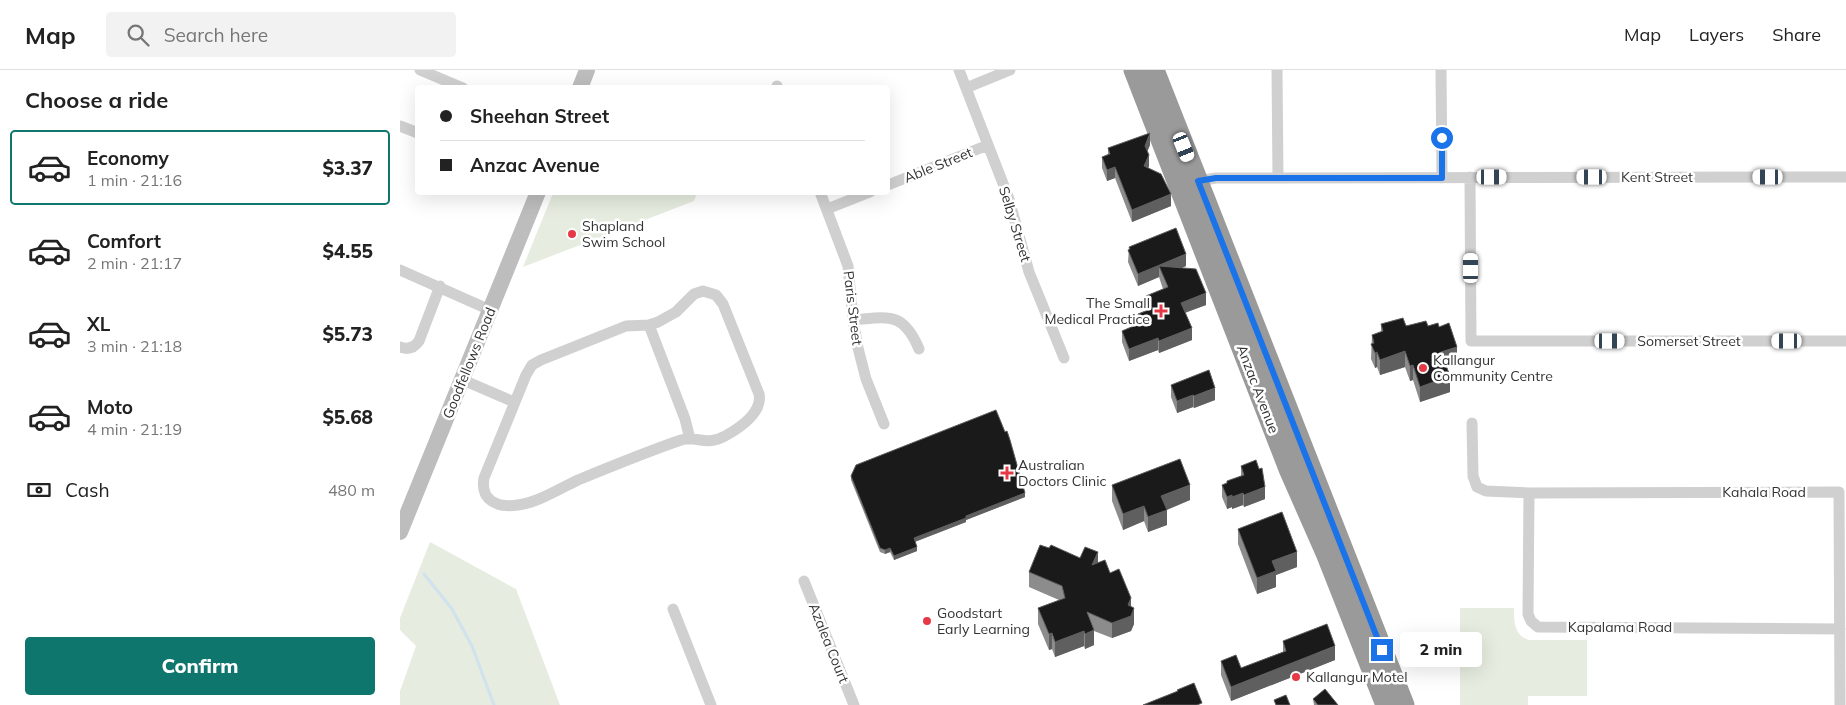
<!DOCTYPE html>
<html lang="en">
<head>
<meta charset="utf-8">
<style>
	body { margin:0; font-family:Mulish,sans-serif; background:#f2f2f2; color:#222; height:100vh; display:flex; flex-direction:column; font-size:19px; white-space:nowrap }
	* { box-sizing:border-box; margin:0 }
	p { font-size:16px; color:#767676 }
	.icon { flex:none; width:28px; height:28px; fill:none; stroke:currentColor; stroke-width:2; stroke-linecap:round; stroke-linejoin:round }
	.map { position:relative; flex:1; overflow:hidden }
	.sheet { display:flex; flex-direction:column; background:#fff; width:400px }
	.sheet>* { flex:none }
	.top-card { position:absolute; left:15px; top:15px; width:475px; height:110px; border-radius:5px; box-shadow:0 5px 20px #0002; display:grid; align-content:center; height:110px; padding:0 25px; background:#fff }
	.end { position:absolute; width:22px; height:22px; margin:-11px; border:6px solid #1a73e8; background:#fff; box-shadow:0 0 0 2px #fff }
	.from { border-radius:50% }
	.bubble { position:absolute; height:35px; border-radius:5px; background:#fff; box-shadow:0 5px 20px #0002; font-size:16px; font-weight:800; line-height:35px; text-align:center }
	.car { position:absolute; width:15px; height:30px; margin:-15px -8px; border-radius:6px; box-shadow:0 0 4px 1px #0007; background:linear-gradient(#fff 24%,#345 0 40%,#fff 0 76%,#345 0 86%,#fff 0) }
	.top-card b { display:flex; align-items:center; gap:18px; height:48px; font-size:19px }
	.top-card b+b { border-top:1px solid #e0e0e0 }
	.top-card i { width:12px; height:12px; background:#222 }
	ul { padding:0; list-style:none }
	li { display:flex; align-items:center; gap:15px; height:75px; margin:0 10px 8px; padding:0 15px; border:2px solid transparent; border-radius:5px }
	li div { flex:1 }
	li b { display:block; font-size:19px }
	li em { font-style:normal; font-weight:800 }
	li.selected { border-color:#0f766e }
	li>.icon { width:45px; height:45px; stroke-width:1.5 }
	h2 { padding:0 25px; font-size:22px; line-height:60px }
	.pay { display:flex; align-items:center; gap:12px; height:55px; padding:0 25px; font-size:19px }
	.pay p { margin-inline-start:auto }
	.cta { display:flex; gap:10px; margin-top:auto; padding:10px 25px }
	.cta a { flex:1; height:58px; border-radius:5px; background:#0f766e; color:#fff; font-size:20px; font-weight:800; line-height:58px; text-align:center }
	header { display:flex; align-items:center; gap:30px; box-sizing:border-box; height:70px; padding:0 25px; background:#fff; border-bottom:1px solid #e0e0e0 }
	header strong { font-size:24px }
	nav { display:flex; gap:28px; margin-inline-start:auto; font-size:18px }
	.search { width:350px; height:45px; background:#f2f2f2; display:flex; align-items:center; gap:12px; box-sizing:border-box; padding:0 18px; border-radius:5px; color:#767676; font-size:19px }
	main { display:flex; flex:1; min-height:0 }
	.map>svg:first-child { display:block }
</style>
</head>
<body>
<header>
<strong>Map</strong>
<div class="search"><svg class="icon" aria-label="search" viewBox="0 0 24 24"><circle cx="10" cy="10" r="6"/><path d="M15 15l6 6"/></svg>Search here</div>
<nav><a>Map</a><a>Layers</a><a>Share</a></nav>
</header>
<main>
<section class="sheet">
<h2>Choose a ride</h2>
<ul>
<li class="selected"><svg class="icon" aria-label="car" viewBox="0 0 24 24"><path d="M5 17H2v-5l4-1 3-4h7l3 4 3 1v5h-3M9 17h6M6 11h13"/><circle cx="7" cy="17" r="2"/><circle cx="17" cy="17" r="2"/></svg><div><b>Economy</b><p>1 min · 21:16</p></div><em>$3.37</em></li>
<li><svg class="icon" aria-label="car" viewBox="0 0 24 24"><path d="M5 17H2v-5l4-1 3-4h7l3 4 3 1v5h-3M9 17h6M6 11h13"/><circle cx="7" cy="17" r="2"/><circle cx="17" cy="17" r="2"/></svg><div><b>Comfort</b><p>2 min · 21:17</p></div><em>$4.55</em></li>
<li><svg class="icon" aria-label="car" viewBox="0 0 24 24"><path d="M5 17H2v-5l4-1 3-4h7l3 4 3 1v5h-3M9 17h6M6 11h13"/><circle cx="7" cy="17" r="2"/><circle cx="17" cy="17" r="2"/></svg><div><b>XL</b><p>3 min · 21:18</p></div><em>$5.73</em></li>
<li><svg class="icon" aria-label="car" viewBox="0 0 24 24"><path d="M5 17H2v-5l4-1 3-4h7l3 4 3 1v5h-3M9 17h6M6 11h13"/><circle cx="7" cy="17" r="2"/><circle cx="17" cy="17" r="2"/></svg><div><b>Moto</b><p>4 min · 21:19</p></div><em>$5.68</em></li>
</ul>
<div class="pay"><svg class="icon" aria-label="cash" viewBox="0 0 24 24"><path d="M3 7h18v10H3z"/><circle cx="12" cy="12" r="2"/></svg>Cash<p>480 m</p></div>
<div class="cta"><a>Confirm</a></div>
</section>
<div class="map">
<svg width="1446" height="635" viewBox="0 0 1446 635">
	<rect width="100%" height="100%" fill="#fff"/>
	<path fill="#e6ecdf" d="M153,123V122L297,123L294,131L123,197Z
		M30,472L116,519L160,635H0V621L16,576L0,560V548Z
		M1060,538H1114C1114,552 1114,565 1129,570H1187V626H1128V635H1060Z"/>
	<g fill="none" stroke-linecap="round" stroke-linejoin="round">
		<path stroke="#cfe2ee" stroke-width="3" d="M24,504L52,539L72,576L94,635"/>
		<path stroke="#d0d0d0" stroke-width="11" d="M20,0L63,18
			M559,0L609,129L629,202L664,288
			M877,0L878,108
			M1041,0L1042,108
			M377,16L378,18
			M566,18L610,0
			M0,56L18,63
			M1070,107L1071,271H1446
			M798,111L816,108L1446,107
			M488,115L588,75
			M420,122L448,196L453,250L458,278L466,309L484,354
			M427,139L470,122
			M0,200L90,240
			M303,221L316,225L323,234L359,324C363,342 340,358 325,366C305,377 297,365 281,370C246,382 212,396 178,410C159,419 139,432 118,435C98,438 80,431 84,408L126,305L132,295L141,290L226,256L249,255L258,252L276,242L294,224Z
			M453,250C488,247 503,241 519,279
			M249,255L285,349L290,369
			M0,277C8,280 14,278 19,271L40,216
			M63,310L114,332
			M1072,353L1073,406L1077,417L1086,421L1129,423L1439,422L1440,635
			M1129,423L1128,544L1131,551L1138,557L1440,559
			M404,511L454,635
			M273,539L311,635"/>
		<path stroke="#bdbdbd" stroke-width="16" d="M180,18L187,0
			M0,462L138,122"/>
		<path stroke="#9a9a9a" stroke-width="21" d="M734,0L889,399L926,483L986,635
			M754,0L1004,635"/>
	</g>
	<path fill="#8c8c8c" d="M750,75L747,81L749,96L748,98L771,136L732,152L715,108L707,111L702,98V87L708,84V78Z
		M729,177L786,196L781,198L806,235L785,243L792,270L759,283L758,280L729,291L722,272V261L738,254V244L747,240L746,238V226L763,219L759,207L738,216L728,192Z
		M981,254L1028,256L1057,292L1046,296L1050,322L1020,332L1013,310L1010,311L1005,297L980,305L977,297L975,298L971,289L972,265L981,262Z
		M771,315L815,330L794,338L793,337L777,343L771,327Z
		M841,396L865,429L844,437L843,435L832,439V437L827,439L822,427V415L827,414V411L841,406Z
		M451,406L625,427L566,450V452L515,472L517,481L494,490L490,482L485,484L480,482L451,410Z
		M712,415L790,430L767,440V455L748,462L744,451L723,460L712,431Z
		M838,459L897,497L876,505V517L857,524L838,474Z
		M680,488L698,493L710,503L731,537L734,554L731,561L712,568L694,561V575L685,579L684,576L655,587L652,579L649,580L638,554V538L659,530L629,517V502Z
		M883,571L935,590L831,631L821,605V591L841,598L883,582Z
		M913,629L938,635H914Z"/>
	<path fill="#5f5f5f" d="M750,63V75L745,87V76Z
		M749,85V96L744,108V96Z
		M715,97V108L707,111V100Z
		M771,124V136L732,152V140Z
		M786,184V196L763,206L759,196V207L738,216V204Z
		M806,223V235L781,244V233Z
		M792,258V270L759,283V271Z
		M758,268V280L729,291V279Z
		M1057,277V292L1041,298V282Z
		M1005,281V297L980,305V290Z
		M977,282V297L975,298V283Z
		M1013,295V310L1010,311V296Z
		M1050,306V322L1020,332V317Z
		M815,318V330L794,338V326Z
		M793,325V337L777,343V331Z
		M790,415V430L761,442V426Z
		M865,417V429L844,437V425Z
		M625,423V427L566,450V452L514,472V468L566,446Z
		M843,423V435L832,439V427Z
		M832,425V437L827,439V427Z
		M744,436V451L723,460V444Z
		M767,440V455L748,462V447Z
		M517,477V481L494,490V486Z
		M490,478V482L485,484V480Z
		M698,482V497L692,495Z
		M897,482V497L876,505V517L857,524V508L872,491Z
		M731,528V543L734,538V554L731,561L712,568V553L728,535Z
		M694,560V575L685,579V564Z
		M684,561V576L655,587V572Z
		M652,563V579L649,580V564Z
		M935,576V590L831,631V617Z"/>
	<path fill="#1a1a1a" stroke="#5f5f5f" d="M750,63L745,76L749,85L744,96L761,104L771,124L732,140L715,97L707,100L702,87L710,84L708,78Z
		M776,158L786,184L738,204L728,180L730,179L729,177Z
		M759,196L796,199L806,223L781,233L792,258L759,271L758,268L729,279L722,261L741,253L738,244L751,239L746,226L768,217Z
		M1003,248L1006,256L1026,251L1028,256L1038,253L1039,257L1049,253L1057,277L1041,282L1050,306L1020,317L1013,295L1010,296L1005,281L980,290L977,282L975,283L971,274L974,273L972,265L983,261L981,254Z
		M809,300L815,318L794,326L793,325L777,331L771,315Z
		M596,340L605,362L607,361L610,370L625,423L566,446V448L514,468L517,477L494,486L490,478L485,480L480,478L451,406L456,395Z
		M780,389L790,415L761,426L767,440L748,447L744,436L723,444L712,415Z
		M856,390L859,399L862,398L865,417L844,425L843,423L832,427V425L827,427L822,415L827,413V411L844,405L841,396Z
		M882,442L897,482L872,491L876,501L857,508L838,459Z
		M640,475L649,478L651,475L680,488L685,477L698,482L692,495L705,490L710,503L719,499L731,528L728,535L734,538L731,546L712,553L687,542L694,560L685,564L684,561L655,572L652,563L649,564L638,538L665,528L662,516L629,502Z
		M927,554L935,576L831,617L821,591L836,585L841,598L886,581L883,571Z
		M794,613L802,633L797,635H743L778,621L777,620Z
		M925,619L938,635H918L913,629Z
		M886,625L890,635H876L874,630Z"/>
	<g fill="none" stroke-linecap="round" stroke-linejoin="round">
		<path stroke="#1a73e8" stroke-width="6" d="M982,580L798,111L816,108H1042V68"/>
	</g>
	<g fill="#e63946" stroke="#fff" stroke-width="2">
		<circle cx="172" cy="164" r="5"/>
		<path d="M758.5 233.5h5v5h5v5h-5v5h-5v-5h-5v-5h5z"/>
		<circle cx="1023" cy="298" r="5"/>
		<path d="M604.5 395.5h5v5h5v5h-5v5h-5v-5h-5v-5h5z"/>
		<circle cx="527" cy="551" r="5"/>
		<circle cx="896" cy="607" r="5"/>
	</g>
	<g text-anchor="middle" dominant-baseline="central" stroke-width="5" stroke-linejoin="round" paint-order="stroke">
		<g font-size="14" fill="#333" stroke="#fff">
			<text transform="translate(538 95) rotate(-22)">Able Street</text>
			<text x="1257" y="107">Kent Street</text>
			<text transform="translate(615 154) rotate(73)">Selby Street</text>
			<text transform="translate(453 238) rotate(83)">Paris Street</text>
			<text x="1289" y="271">Somerset Street</text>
			<text transform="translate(69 293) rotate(-68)">Goodfellows Road</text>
			<text transform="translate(858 319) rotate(69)">Anzac Avenue</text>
			<text x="1364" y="422">Kahala Road</text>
			<text x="1220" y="557">Kapalama Road</text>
			<text transform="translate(429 573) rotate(68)">Azalea Court</text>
		</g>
		<g font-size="14" fill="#333" stroke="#fff" text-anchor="start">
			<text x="182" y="156">Shapland<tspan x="182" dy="16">Swim School</tspan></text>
			<text x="750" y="233" text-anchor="end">The Small<tspan x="750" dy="16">Medical Practice</tspan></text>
			<text x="1033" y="290">Kallangur<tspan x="1033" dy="16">Community Centre</tspan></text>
			<text x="618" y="395">Australian<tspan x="618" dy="16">Doctors Clinic</tspan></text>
			<text x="537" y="543">Goodstart<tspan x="537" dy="16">Early Learning</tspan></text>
			<text x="906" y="607">Kallangur Motel</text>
		</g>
	</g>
</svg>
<i class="end from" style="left:1042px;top:68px"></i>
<i class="end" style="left:982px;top:580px"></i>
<div class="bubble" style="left:1000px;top:562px;width:82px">2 min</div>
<i class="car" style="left:784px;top:77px;rotate:158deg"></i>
<i class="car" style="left:1092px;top:107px;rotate:90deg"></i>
<i class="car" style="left:1192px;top:107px;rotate:270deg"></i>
<i class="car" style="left:1368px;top:107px;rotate:270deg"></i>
<i class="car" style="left:1071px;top:198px;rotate:0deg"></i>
<i class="car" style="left:1210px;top:271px;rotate:90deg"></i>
<i class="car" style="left:1387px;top:271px;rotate:270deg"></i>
<div class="top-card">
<b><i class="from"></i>Sheehan Street</b>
<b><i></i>Anzac Avenue</b>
</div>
</div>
</main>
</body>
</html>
